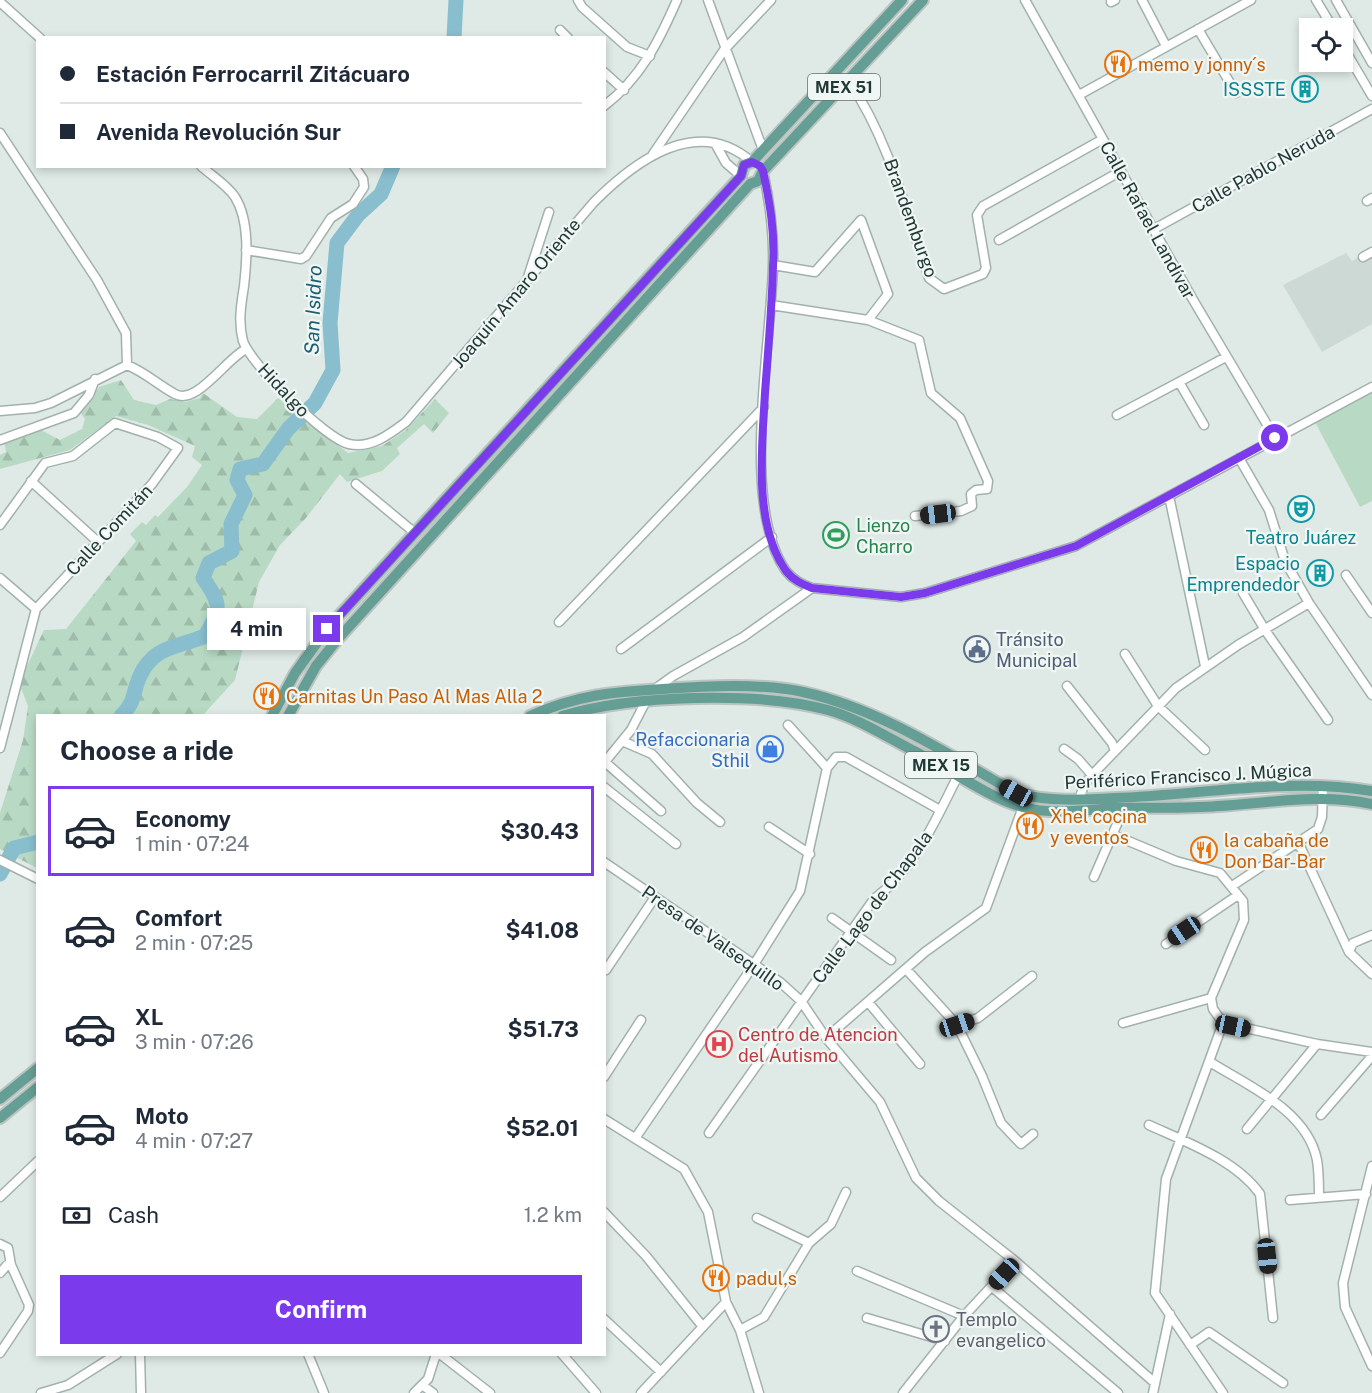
<!DOCTYPE html>
<html lang="en">
<head>
<meta charset="utf-8">
<style>
	body { margin:0; font-family:"Public Sans",sans-serif; background:#f6f6f7; color:#1f2937; height:100vh; display:flex; flex-direction:column; font-size:22px; white-space:nowrap }
	* { box-sizing:border-box; margin:0 }
	p { font-size:20px; color:#747a83 }
	.icon { flex:none; width:33px; height:33px; fill:none; stroke:currentColor; stroke-width:2; stroke-linecap:round; stroke-linejoin:round }
	.map { position:relative; flex:1; overflow:hidden }
	.sheet { position:absolute; left:36px; top:714px; width:570px; height:642px; display:flex; flex-direction:column; background:#fff; border-radius:0px; box-shadow:0 3px 9px #0003 }
	.sheet>* { flex:none }
	.guide { position:absolute; left:36px; top:36px; width:570px; height:132px; border-radius:0px; box-shadow:0 3px 9px #0003; display:grid; align-content:center; height:132px; padding:0 24px; background:#fff }
	.fabs { position:absolute; left:1299px; top:18px; display:grid; gap:12px }
	.fabs a { display:grid; place-items:center; width:54px; height:54px; border-radius:0px; background:#fff; box-shadow:0 3px 9px #0003; font-size:30px }
	.end { position:absolute; width:27px; height:27px; margin:-14px; border:8px solid #7c3aed; background:#fff; box-shadow:0 0 0 3px #fff }
	.from { border-radius:50% }
	.bubble { position:absolute; height:42px; border-radius:0px; background:#fff; box-shadow:0 3px 9px #0003; font-size:20px; font-weight:700; line-height:42px; text-align:center }
	.car { position:absolute; width:18px; height:36px; margin:-18px -9px; border-radius:8px; box-shadow:0 0 4px 2px #0007; background:linear-gradient(#222 24%,#8ab4d8 0 40%,#222 0 76%,#8ab4d8 0 86%,#222 0) }
	.guide b { display:flex; align-items:center; gap:21px; height:57px; font-size:22px }
	.guide b+b { border-top:2px solid #e0e1e3 }
	.guide i { width:15px; height:15px; background:#1f2937 }
	ul { padding:0; list-style:none }
	li { display:flex; align-items:center; gap:18px; height:90px; margin:0 12px 9px; padding:0 12px; border:3px solid transparent; border-radius:0px }
	li div { flex:1 }
	li b { display:block; font-size:22px }
	li em { font-style:normal; font-weight:700 }
	li.current { border-color:#7c3aed }
	li>.icon { width:54px; height:54px; stroke-width:1.5 }
	h2 { padding:0 24px; font-size:27px; line-height:72px }
	.pay { display:flex; align-items:center; gap:15px; height:66px; padding:0 24px; font-size:22px }
	.pay p { margin-inline-start:auto }
	.cta { display:flex; gap:12px; margin-top:auto; padding:12px 24px }
	.cta a { flex:1; height:69px; border-radius:0px; background:#7c3aed; color:#fff; font-size:24px; font-weight:700; line-height:69px; text-align:center }
	.map>svg:first-child { display:block }
</style>
</head>
<body>
<div class="map">
<svg width="1372" height="1393" viewBox="0 0 1372 1393">
	<defs>
		<pattern id="forest-firs" width="22" height="20" patternUnits="userSpaceOnUse" patternTransform="scale(1.5)"><rect width="22" height="20" fill="#b8dac4"/><path d="M5 1l3.5 6h-7zM16 11l3.5 6h-7z" fill="#9ebca9"/></pattern>
	</defs>
	<rect width="100%" height="100%" fill="#dfeae6"/>
	<path fill="#cdd9d5" d="M1372,249V324L1322,352L1283,285L1346,253L1352,261Z"/>
	<path fill="url(#forest-firs)" d="M121,380L134,400L156,405L170,399L185,402L200,398L203,393L237,417L257,419L278,398L348,453L382,446L406,430L435,399L449,413L433,433L424,424L397,448L400,454L382,471L347,482L340,474L306,518L280,545L259,582L235,680L203,715L38,716L37,868L0,849V813L23,740L28,706L19,683L44,630L66,629L136,541L130,534L142,522L146,525L155,515L158,517L187,487L202,465L192,457L195,446L148,425L116,416L70,450L0,469V455L6,452L4,442L41,430L60,440L82,429L85,419L80,412L99,387Z"/>
	<path fill="#b8dac4" d="M1372,392V501L1360,507L1315,422Z"/>
	<g fill="none" stroke-linecap="round" stroke-linejoin="round">
		<path stroke="#88bece" stroke-width="15" d="M454,38L456,0
			M121,716C136,701 132,695 139,678C153,645 177,648 205,636C221,608 222,605 203,578L209,563L232,551L231,524L245,495L237,480L240,469L263,464L288,429L315,403L333,370L330,323L337,243L358,215L381,194L393,166
			M0,874L14,848L38,842"/>
		<defs>
			<path id="minor" d="M578,0L582,7L627,47L650,56
				M708,0L763,150
				M1025,0L1192,298L1275,438
				M1142,0L1166,46
				M1316,0L1333,28
				M1336,0L1372,63
				M0,2L40,38
				M1111,2L1115,0
				M1198,29L1236,93
				M560,30L568,38
				M1342,45L1372,96
				M604,72L624,90
				M849,81C889,140 906,211 929,278L944,289L983,274L986,268L977,215L983,206L1103,139
				M1079,95L1251,0
				M604,106C641,78 659,41 677,0
				M0,133L97,280L126,333L127,365
				M716,145L726,163L741,176
				M653,154L724,50L771,0
				M201,166C212,176 227,185 235,197C250,221 247,259 244,286C241,305 238,322 243,341C250,363 325,439 349,444C371,449 390,434 406,422L594,202C635,161 697,114 752,162
				M763,171C770,203 774,233 773,266C771,345 740,506 786,571C793,580 802,584 812,588L901,597L925,593L1076,546L1372,387
				M1367,201L1372,198
				M1154,229L1372,109
				M999,240L1121,171
				M246,250L301,259L306,256L331,218L353,204L364,187L363,179L354,166
				M1363,257L1372,252
				M773,265L815,272L861,220L888,294L868,320
				M528,277L549,212
				M771,305L868,320L919,340L931,393L960,418L988,481L987,489L976,490L971,494L972,506L961,511L915,516
				M1179,382L1204,425
				M0,411L35,408L51,403L127,365C145,372 158,385 175,394C196,406 226,359 246,349
				M1117,415L1226,357
				M0,440L74,413L89,395L95,379
				M1239,458L1269,510L1285,561L1309,603L1372,695
				M31,481L98,542
				M356,484L415,533
				M1169,496L1205,666
				M0,525L45,463L73,456L115,423L158,437L178,448L152,484L36,609
				M1346,575L1372,613
				M0,578L36,609
				M1243,593L1265,630L1328,720
				M559,622L764,407
				M621,649L772,537
				M1125,654L1158,706L1205,750
				M1067,686L1112,743L1115,751
				M655,689L673,676L743,637L812,588
				M788,725L827,768
				M622,741L652,754L697,803L720,822
				M0,748L36,609
				M1064,749L1078,759L1092,775
				M605,762L661,811
				M604,763L631,730L646,701
				M604,787L676,844
				M1079,800L1084,785L1092,775L1176,688L1238,645L1309,603
				M769,827L810,854
				M1114,835L1176,861L1220,873L1243,901L1244,920L1211,998L1213,1009L1223,1023L1317,1044L1372,1052
				M1299,844L1349,952L1372,974
				M0,860L38,879
				M604,862L780,982L801,1001L826,1038L880,1102L916,1178L939,1201L1015,1261L1155,1383
				M1094,877L1124,808
				M1232,886L1318,829L1322,817L1323,786
				M832,918L891,960
				M1166,944L1238,895
				M1349,952L1353,943L1372,935
				M906,969L957,1025L982,1076L1001,1123L1021,1144L1033,1134
				M606,970L655,897
				M868,1002L920,1064
				M1123,1023L1211,998
				M1223,1023L1166,1179L1155,1293L1223,1393
				M957,1025L978,1018L1032,976
				M826,1038L925,952L986,908L1023,807
				M1210,1062C1248,1086 1307,1110 1317,1160C1319,1172 1319,1185 1319,1197
				M604,1077L641,1020
				M1321,1115L1372,1056
				M604,1119L684,1169L708,1212L726,1302L740,1330L759,1393
				M1149,1125C1186,1142 1236,1160 1260,1194L1273,1318
				M1247,1129L1317,1044
				M709,1133L874,899C919,866 939,811 964,764
				M636,1137L753,966L800,891L827,768L836,757H846L940,810
				M1372,1166L1343,1283L1345,1307L1372,1366
				M0,1197L38,1161
				M1290,1200L1366,1194
				M604,1212L646,1256L703,1327
				M757,1218L809,1243
				M0,1244L8,1248L11,1265L29,1305L28,1311L0,1353
				M857,1271L964,1316
				M0,1273L7,1265H11
				M992,1287L1118,1393
				M867,1318L945,1341
				M604,1319L661,1372
				M740,1330L764,1317L809,1243L831,1224L846,1192
				M1190,1345L1209,1332L1283,1383
				M140,1354L141,1393
				M308,1354L324,1393
				M440,1354L490,1393
				M562,1354L596,1393
				M422,1385L433,1393
				M41,1393L68,1385L117,1354
				M414,1393L428,1379L436,1354
				M641,1393L726,1302
				M903,1393L964,1316L1015,1261
				M1153,1393L1170,1314"/>
			<path id="major" d="M272,716L295,673L327,629L741,176L744,165L752,162L902,0
				M288,716L316,666L337,640L750,184L758,181L763,171L923,0
				M530,716C577,695 612,692 663,689C706,686 761,683 803,692C880,709 949,755 1016,793C1048,802 1083,800 1116,798C1200,795 1288,777 1372,791
				M562,716C632,695 757,691 828,710C857,718 887,737 914,751C945,766 992,800 1023,807C1051,815 1085,810 1114,808C1148,807 1183,809 1218,806C1269,803 1321,793 1372,804
				M0,1099L38,1068
				M0,1118L38,1087"/>
		</defs>
		<use href="#minor" stroke="#a2b1ad" stroke-width="11"/>
		<use href="#major" stroke="#bcc4c2" stroke-width="14"/>
		<use href="#minor" stroke="#fff" stroke-width="8"/>
		<use href="#major" stroke="#649e94" stroke-width="10"/>
	</g>
	<g fill="none" stroke-linecap="round" stroke-linejoin="round">
		<path stroke="#7c3aed" stroke-width="8" d="M327,629L741,176L744,165L752,162L760,166L763,171C770,203 775,233 773,266C772,308 768,351 765,393C762,447 753,524 786,571C793,580 802,584 812,588L901,597L925,593L1076,546L1275,438"/>
	</g>
	<defs>
		<symbol id="restaurant-ring" viewBox="-11 -11 22 22"><circle r="9.5" fill="#eff6f3" stroke="#e8710a" stroke-width="1.5"/><path d="M-5-6h1v4h1v-4h1v4h1v-4h1v5L-1.5 .5V6h-2V.5L-5-1ZM5-6V6H3V1.5H1.5Q1.5-4 5-6Z" fill="#e8710a"/></symbol>
		<symbol id="building-ring" viewBox="-11 -11 22 22"><circle r="9.5" fill="#eff6f3" stroke="#0f9aa8" stroke-width="1.5"/><path d="M-4-6H4V6H1V3H-1V6H-4ZM-2.5-4.3h1.7v1.8h-1.7ZM.8-4.3h1.7v1.8H.8ZM-2.5-1h1.7V.8h-1.7ZM.8-1h1.7V.8H.8Z" fill="#0f9aa8"/></symbol>
		<symbol id="theatre-ring" viewBox="-11 -11 22 22"><circle r="9.5" fill="#eff6f3" stroke="#0f9aa8" stroke-width="1.5"/><path d="M-5-5.5Q0-4 5-5.5V0Q5 5 0 6Q-5 5-5 0ZM-3.3-2.5H-1v1.5H-3.3ZM1-2.5H3.3v1.5H1ZM-2.8 1Q0 5.5 2.8 1Z" fill="#0f9aa8"/></symbol>
		<symbol id="stadium-ring" viewBox="-11 -11 22 22"><circle r="9.5" fill="#eff6f3" stroke="#2e9e5b" stroke-width="1.5"/><path d="M0-5a6.5 5 0 1 0 0 10a6.5 5 0 1 0 0-10ZM-3.5-1.8h7v3.6h-7Z" fill="#2e9e5b"/></symbol>
		<symbol id="civic-ring" viewBox="-11 -11 22 22"><circle r="9.5" fill="#eff6f3" stroke="#5c6f8a" stroke-width="1.5"/><path d="M-.6-6.5H3V-4.5H.6V-3L4-1V1h2V6H-6V1h2V-1L-.6-3ZM-1.2 2.5V6h2.4V2.5Z" fill="#5c6f8a"/></symbol>
		<symbol id="shop-ring" viewBox="-11 -11 22 22"><circle r="9.5" fill="#eff6f3" stroke="#3f7fe0" stroke-width="1.5"/><path d="M-5-2.5h2.3a2.7 3.5 0 0 1 5.4 0H5L5.5 6h-11ZM-1.5-2.5h3a1.5 2.3 0 0 0-3 0Z" fill="#3f7fe0"/></symbol>
		<symbol id="hospital-ring" viewBox="-11 -11 22 22"><circle r="9.5" fill="#eff6f3" stroke="#e0444e" stroke-width="1.5"/><path d="M-5-5h3v3.5h4V-5h3V5h-3V1.5h-4V5h-3Z" fill="#e0444e"/></symbol>
		<symbol id="church-ring" viewBox="-11 -11 22 22"><circle r="9.5" fill="#eff6f3" stroke="#6b7280" stroke-width="1.5"/><path d="M-1.2-6h2.4v3.5h3.3v2.4h-3.3V6h-2.4V-.1h-3.3v-2.4h3.3Z" fill="#6b7280"/></symbol>
	</defs>
	<g fill-rule="evenodd">
		<use href="#restaurant-ring" x="1103" y="49" width="30" height="30"/>
		<use href="#building-ring" x="1290" y="74" width="30" height="30"/>
		<use href="#theatre-ring" x="1286" y="494" width="30" height="30"/>
		<use href="#stadium-ring" x="821" y="520" width="30" height="30"/>
		<use href="#building-ring" x="1305" y="558" width="30" height="30"/>
		<use href="#civic-ring" x="962" y="634" width="30" height="30"/>
		<use href="#restaurant-ring" x="252" y="681" width="30" height="30"/>
		<use href="#shop-ring" x="755" y="734" width="30" height="30"/>
		<use href="#restaurant-ring" x="1015" y="811" width="30" height="30"/>
		<use href="#restaurant-ring" x="1189" y="835" width="30" height="30"/>
		<use href="#hospital-ring" x="704" y="1029" width="30" height="30"/>
		<use href="#restaurant-ring" x="701" y="1263" width="30" height="30"/>
		<use href="#church-ring" x="921" y="1314" width="30" height="30"/>
	</g>
	<g text-anchor="middle" dominant-baseline="central" stroke-width="4.5" stroke-linejoin="round" paint-order="stroke">
		<g fill="#eff6f3" stroke="#5f726d" stroke-width="1.5">
			<rect x="808" y="74" width="72" height="26" rx="4.5"/>
			<rect x="905" y="752" width="72" height="26" rx="4.5"/>
		</g>
		<g font-size="16" font-weight="bold" fill="#213934">
			<text x="844" y="87">MEX 51</text>
			<text x="941" y="765">MEX 15</text>
		</g>
		<g font-size="18" fill="#c56008" stroke="#eff6f3" text-anchor="start">
			<text x="1138" y="64">memo y jonny´s</text>
			<text x="286" y="696">Carnitas Un Paso Al Mas Alla 2</text>
			<text x="1050" y="816">Xhel cocina<tspan x="1050" dy="21">y eventos</tspan></text>
			<text x="1224" y="840">la cabaña de<tspan x="1224" dy="21">Don Bar-Bar</tspan></text>
			<text x="736" y="1278">padul,s</text>
		</g>
		<g font-size="18" fill="#0d838f" stroke="#eff6f3" text-anchor="end">
			<text x="1286" y="89">ISSSTE</text>
			<text x="1301" y="537" text-anchor="middle">Teatro Juárez</text>
			<text x="1300" y="563">Espacio<tspan x="1300" dy="21">Emprendedor</tspan></text>
		</g>
		<g font-size="18" fill="#213934" stroke="#eff6f3">
			<text transform="translate(1263 169) rotate(-29)">Calle Pablo Neruda</text>
			<text transform="translate(911 218) rotate(70)">Brandemburgo</text>
			<text transform="translate(1148 220) rotate(61)">Calle Rafael Landívar</text>
			<text transform="translate(516 293) rotate(-50)">Joaquín Amaro Oriente</text>
			<text transform="translate(284 390) rotate(47)">Hidalgo</text>
			<text transform="translate(109 530) rotate(-47)">Calle Comitán</text>
			<text transform="translate(1188 776) rotate(-3)">Periférico Francisco J. Múgica</text>
			<text transform="translate(872 907) rotate(-53)">Calle Lago de Chapala</text>
			<text transform="translate(713 938) rotate(35)">Presa de Valsequillo</text>
		</g>
		<g font-size="18" fill="#27864d" stroke="#eff6f3" text-anchor="start">
			<text x="856" y="525">Lienzo<tspan x="856" dy="21">Charro</tspan></text>
		</g>
		<g font-size="18" fill="#4e5e75" stroke="#eff6f3" text-anchor="start">
			<text x="996" y="639">Tránsito<tspan x="996" dy="21">Municipal</tspan></text>
		</g>
		<g font-size="18" fill="#366cbe" stroke="#eff6f3" text-anchor="end">
			<text x="750" y="739">Refaccionaria<tspan x="750" dy="21">Sthil</tspan></text>
		</g>
		<g font-size="18" fill="#be3a42" stroke="#eff6f3" text-anchor="start">
			<text x="738" y="1034">Centro de Atencion<tspan x="738" dy="21">del Autismo</tspan></text>
		</g>
		<g font-size="18" fill="#5b616d" stroke="#eff6f3" text-anchor="start">
			<text x="956" y="1319">Templo<tspan x="956" dy="21">evangelico</tspan></text>
		</g>
		<g font-size="20" font-style="italic" fill="#1d5d72" stroke="#eff6f3">
			<text transform="translate(313 310) rotate(-88)">San Isidro</text>
		</g>
	</g>
</svg>
<div class="fabs">
<a><svg class="icon" aria-label="locate" viewBox="0 0 24 24"><circle cx="12" cy="12" r="6"/><path d="M12 2v4M12 18v4M2 12h4M18 12h4"/></svg></a>
</div>
<i class="end from" style="left:1275px;top:438px"></i>
<i class="end" style="left:327px;top:629px"></i>
<div class="bubble" style="left:207px;top:608px;width:99px">4 min</div>
<i class="car" style="left:938px;top:514px;rotate:263deg"></i>
<i class="car" style="left:1016px;top:793px;rotate:299deg"></i>
<i class="car" style="left:1184px;top:931px;rotate:236deg"></i>
<i class="car" style="left:957px;top:1025px;rotate:72deg"></i>
<i class="car" style="left:1233px;top:1026px;rotate:102deg"></i>
<i class="car" style="left:1267px;top:1256px;rotate:174deg"></i>
<i class="car" style="left:1004px;top:1274px;rotate:223deg"></i>
<div class="guide">
<b><i class="from"></i>Estación Ferrocarril Zitácuaro</b>
<b><i></i>Avenida Revolución Sur</b>
</div>
<section class="sheet">
<h2>Choose a ride</h2>
<ul>
<li class="current"><svg class="icon" aria-label="car" viewBox="0 0 24 24"><path d="M5 17H2v-5l4-1 3-4h7l3 4 3 1v5h-3M9 17h6M6 11h13"/><circle cx="7" cy="17" r="2"/><circle cx="17" cy="17" r="2"/></svg><div><b>Economy</b><p>1 min · 07:24</p></div><em>$30.43</em></li>
<li><svg class="icon" aria-label="car" viewBox="0 0 24 24"><path d="M5 17H2v-5l4-1 3-4h7l3 4 3 1v5h-3M9 17h6M6 11h13"/><circle cx="7" cy="17" r="2"/><circle cx="17" cy="17" r="2"/></svg><div><b>Comfort</b><p>2 min · 07:25</p></div><em>$41.08</em></li>
<li><svg class="icon" aria-label="car" viewBox="0 0 24 24"><path d="M5 17H2v-5l4-1 3-4h7l3 4 3 1v5h-3M9 17h6M6 11h13"/><circle cx="7" cy="17" r="2"/><circle cx="17" cy="17" r="2"/></svg><div><b>XL</b><p>3 min · 07:26</p></div><em>$51.73</em></li>
<li><svg class="icon" aria-label="car" viewBox="0 0 24 24"><path d="M5 17H2v-5l4-1 3-4h7l3 4 3 1v5h-3M9 17h6M6 11h13"/><circle cx="7" cy="17" r="2"/><circle cx="17" cy="17" r="2"/></svg><div><b>Moto</b><p>4 min · 07:27</p></div><em>$52.01</em></li>
</ul>
<div class="pay"><svg class="icon" aria-label="cash" viewBox="0 0 24 24"><path d="M3 7h18v10H3z"/><circle cx="12" cy="12" r="2"/></svg>Cash<p>1.2 km</p></div>
<div class="cta"><a>Confirm</a></div>
</section>
</div>
</body>
</html>
